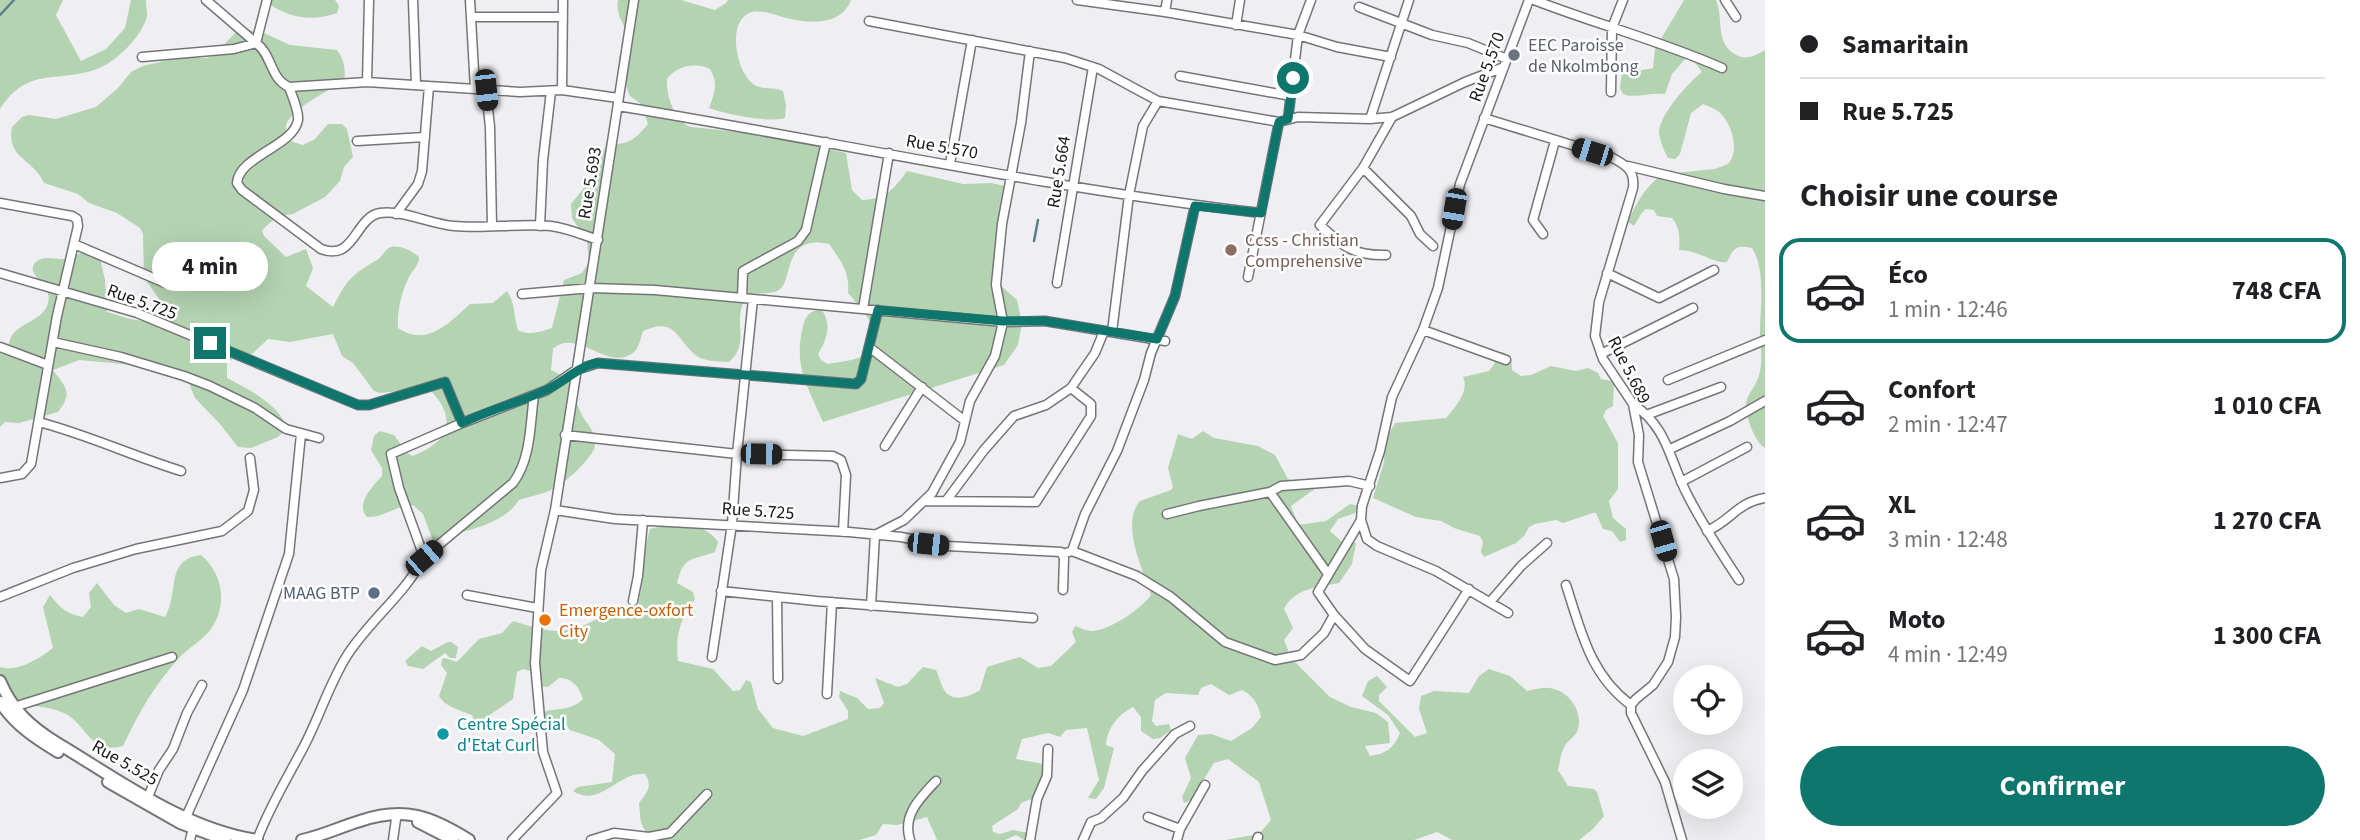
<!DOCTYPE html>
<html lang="fr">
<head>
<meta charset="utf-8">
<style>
	body { margin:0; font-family:"Source Sans 3",sans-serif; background:#f2f2f2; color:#202124; height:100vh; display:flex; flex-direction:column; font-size:26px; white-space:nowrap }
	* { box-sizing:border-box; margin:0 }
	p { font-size:23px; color:#757577 }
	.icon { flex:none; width:38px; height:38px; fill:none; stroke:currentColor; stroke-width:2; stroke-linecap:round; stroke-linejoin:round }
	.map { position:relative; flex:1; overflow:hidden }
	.sheet { display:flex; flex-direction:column; background:#fff; width:595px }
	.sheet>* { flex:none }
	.guide { display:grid; align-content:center; height:154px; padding:0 35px; background:#fff }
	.tools { position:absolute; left:1673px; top:665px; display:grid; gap:14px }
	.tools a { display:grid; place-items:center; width:70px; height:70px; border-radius:50%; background:#fff; box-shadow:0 7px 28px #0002; font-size:35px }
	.end { position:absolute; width:32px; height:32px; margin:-16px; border:9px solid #0f766e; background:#fff; box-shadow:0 0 0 4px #fff }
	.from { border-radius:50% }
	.bubble { position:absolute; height:49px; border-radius:24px; background:#fff; box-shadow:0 7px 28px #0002; font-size:23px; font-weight:700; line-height:49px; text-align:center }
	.car { position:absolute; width:21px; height:42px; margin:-21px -10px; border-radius:9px; box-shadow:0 0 5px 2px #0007; background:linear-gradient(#222 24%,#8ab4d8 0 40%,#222 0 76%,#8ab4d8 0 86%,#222 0) }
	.guide b { display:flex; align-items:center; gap:24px; height:66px; font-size:26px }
	.guide b+b { border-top:2px solid #e0e0e0 }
	.guide i { width:18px; height:18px; background:#202124 }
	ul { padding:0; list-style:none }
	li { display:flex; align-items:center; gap:21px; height:105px; margin:0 14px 10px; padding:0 21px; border:4px solid transparent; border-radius:21px }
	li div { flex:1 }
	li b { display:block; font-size:26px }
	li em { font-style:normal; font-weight:700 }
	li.current { border-color:#0f766e }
	li>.icon { width:63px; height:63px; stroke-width:1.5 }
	h2 { padding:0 35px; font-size:32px; line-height:84px }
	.button { display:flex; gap:14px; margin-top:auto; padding:14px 35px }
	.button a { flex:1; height:80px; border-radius:42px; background:#0f766e; color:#fff; font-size:28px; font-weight:700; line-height:80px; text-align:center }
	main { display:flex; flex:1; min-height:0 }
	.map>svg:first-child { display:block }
</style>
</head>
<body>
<main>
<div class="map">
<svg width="1765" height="840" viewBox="0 0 1765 840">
	<rect width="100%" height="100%" fill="#efeff3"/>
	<path fill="#b3d3b1" d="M0,0H63L56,15L81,61L106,49L125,28L131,0H146C146,5 147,11 147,16C142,38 112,66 91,71C52,82 27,68 0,109Z
		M268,0H335L339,6L337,13C313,22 290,18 269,4Z
		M618,0H681L715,10L726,3L728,0H851C842,24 814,24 791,19C779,17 762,8 749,13C727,23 736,71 753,84C763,91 773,86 783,91L786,105L785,118C771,123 724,114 709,108C714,94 719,84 710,69C696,62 676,66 667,79C666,95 674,122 691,127L758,134L846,153L852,190L862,200C886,199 893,190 907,171L963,184L992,183L1004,186L996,234L995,275L1000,285L1017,300L1022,323L1018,345L1004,365L823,422C809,388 794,369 802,331C805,317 808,310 822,310C832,326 827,339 818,354L821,360L827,364C838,362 851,361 861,357C896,345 861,308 848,293C850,272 841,261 829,244C780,233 795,284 777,291C765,296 749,289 743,303C734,326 750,343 729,362C720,361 705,362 697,356C678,343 677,315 643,331C641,337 639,347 635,351C610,375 577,326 553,349L551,370C577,382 570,388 580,411C584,422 597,431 595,445C594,457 566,482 555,488C545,494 531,496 519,500C503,526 461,531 433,541L423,514L413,505C397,505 383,518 367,517C355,504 373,486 382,476V468L371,450L374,436L380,431L394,435L406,452L412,456C451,442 458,417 428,388L380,393L374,391L353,363L342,356L333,334L290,342L268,339L252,354L232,359L227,364V378C246,388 283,406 286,429L278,437L251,448L238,447L220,424L195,398L187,378L177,369L79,360L53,370C65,387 74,392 58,412L19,423L5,422L0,427V346L9,348C7,324 40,324 47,306C56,283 24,277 35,263C43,254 56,260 67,259C73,258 80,253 86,249L99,254L105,280L107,312C122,316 144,326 159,317L163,305L144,277L143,234L140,228L117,213L89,203L78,194L44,183C33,158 6,159 12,127L22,117L29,115L56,119L96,107L118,88L131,72L143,66L177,58H206L213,56L238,30L244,29L264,33L290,45L337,50C344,58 346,72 344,82C329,90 290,109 286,126C285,131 288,136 290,141L303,145L315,139L328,124H342L347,129L353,157L344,167L340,181L325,197L293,214L278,216L262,230L264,236L286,257L306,249L313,268L306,286L333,307C347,280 350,276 377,260C382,257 384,251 389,248C396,243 413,251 419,257C419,266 413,269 409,277C401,293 397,311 398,328C427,348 450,322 470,304L493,303L507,291C516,305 513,314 518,330C529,336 540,332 552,328L564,280L582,273L589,262L587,241L572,218L571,204L584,188L595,185L596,171L606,145C628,144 633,142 648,124L641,104L630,96L620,70L619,56L630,47C631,30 614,18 618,0Z
		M1684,0H1716C1724,20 1715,40 1733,53C1745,61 1753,57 1765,50V448C1754,441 1746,417 1746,404C1747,394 1757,385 1759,375C1764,358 1759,343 1760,327C1761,302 1765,269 1752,248C1737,245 1734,247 1727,262C1714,264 1698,250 1679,250C1680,238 1680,228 1672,218L1657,216L1654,210L1646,209L1641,214L1634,226L1628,222C1637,201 1650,178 1672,170L1675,173L1715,169L1728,164C1739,152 1733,128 1723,116C1719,110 1710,107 1703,104L1691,113L1680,154L1675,159L1668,158C1664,151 1659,139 1659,131C1661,113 1689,82 1702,72L1693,60L1686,58L1672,74L1665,94C1651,92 1634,99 1623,94L1620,88L1622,74L1653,68L1655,49Z
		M1502,352L1511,356L1512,370L1521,376L1531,375L1551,366L1576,371L1588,368L1598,373L1601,379L1612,381L1614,384L1613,406L1606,410L1603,416L1618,443V489L1609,501L1613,518L1626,529V540L1620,542L1612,531L1603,529L1596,513H1593L1563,523L1556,520L1535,524L1529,527L1524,536L1516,543L1484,557L1481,552L1483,542L1480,536L1454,528L1441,521L1416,517L1373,498L1384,462L1385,441L1395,423L1446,418C1455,407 1470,391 1463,377L1489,371L1495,363L1493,357L1495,354Z
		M1203,431L1214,438L1258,446L1275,455L1288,479L1316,488L1291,506L1298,525L1326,521L1350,504L1359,506L1355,513L1338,519L1330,531L1342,542L1356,543L1352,564L1339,583C1319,587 1294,588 1284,609L1293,628L1284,640L1291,658L1330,697L1351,707L1376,713L1388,722L1390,743L1365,746L1370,756C1387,753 1393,749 1400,733L1388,715L1362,696L1368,681L1377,676L1387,687L1379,695V701L1415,737L1427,733L1419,709L1421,696L1434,691L1469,693L1479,676L1489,669L1510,676L1527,691C1533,690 1542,687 1548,688C1568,689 1585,712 1577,732C1575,736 1569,740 1566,744C1561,751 1560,761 1558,770L1568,786L1594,789L1597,792L1604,816L1593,829L1579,840H1452L1437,832L1414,840H1225L1259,834L1271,820L1259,782L1228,759L1214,763L1191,800L1184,803L1182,797L1191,778L1185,758L1198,735L1211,734L1231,741L1252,728L1261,717C1258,704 1254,696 1242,690L1229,695L1211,684L1201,688L1198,695L1166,693L1155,700L1152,721L1156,726L1169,724L1171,730L1160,738L1153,739L1141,731V717L1133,707C1119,714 1107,728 1106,745L1114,748L1104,788L1096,799L1088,798L1099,780L1087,728L1066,730L1060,737L1048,733L1022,739L1016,759L1043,764L1044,778L1034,798L1021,803L1018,809L992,826L993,832L1000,834L1013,830L1033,834L1036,840H1024L1016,835L1005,840H937L927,817L897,825L883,824L876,835L859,840H655C639,827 641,822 639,803C647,793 653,785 645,774C641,774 637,774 633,775C614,781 595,806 573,791L578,787L612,782L615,754L599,740L570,730L562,719L542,720L541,713C555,707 571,712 583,699C579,687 573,678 559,678L548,687L540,686L536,673L523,669L517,672L513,699L475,725L472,715C460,710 445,707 439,696L447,673L441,665L442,659L445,658L457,662L479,639L502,633L513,621C555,634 566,637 606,614L623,619L633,617C645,598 642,554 650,529C673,522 704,521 718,542L715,552C691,561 684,555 677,583L693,592L695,599C680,618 675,637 678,661L713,669L733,691L740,690L746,680L751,682L758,709L773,728L803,736L848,719V711L839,697L840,691L857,698L868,709L880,708L884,703L875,678L898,687L907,684L923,667L936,670C939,676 940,682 943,688C951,704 969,697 980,690L987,667L1020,657L1038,668L1051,666L1076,642L1072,632L1075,626C1079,627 1086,631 1091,631C1109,631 1141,609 1151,595C1143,568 1120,525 1140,501L1171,490L1173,487L1168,468L1178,434L1192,439Z
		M201,555C223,573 228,605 211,629C203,640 188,648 179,658C172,665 167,673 161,680C146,700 134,723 123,746C89,755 88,725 64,713C47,705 26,706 9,704L0,686V667C17,673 40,658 53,648L43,607L50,595C60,608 67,614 83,617L91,607L89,593L97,583L114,605L126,613L139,609L165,617C180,592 164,560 201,555Z
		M448,642H451L458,647L456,658H450L445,653L423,669L408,666L405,661L422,646L431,651Z"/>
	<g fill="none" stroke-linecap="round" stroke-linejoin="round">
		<path stroke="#5b7e8a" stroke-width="2.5" d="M0,15L14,0
			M1034,241L1038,220"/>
		<defs>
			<path id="street" d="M206,0L256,43L267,0
				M413,0L416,85
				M470,0L475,89L520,92L562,90L618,98
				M634,0L555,510L615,519L849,532L901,537L947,546L1061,552L1064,558L1063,590
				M1077,0L1165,12L1298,35L1337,47L1391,57
				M1534,0C1596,24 1661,41 1722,68
				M1725,0L1736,17
				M1359,7L1432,35L1468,43L1507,59
				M1165,12L1167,0
				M471,17H563
				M869,21L1065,58L1099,69L1158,101L1279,122
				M1236,25L1240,0
				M142,57L234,49L256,43C272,54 270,79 289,87L367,82L475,89
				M1180,76L1291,96
				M367,82L369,0
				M289,87C292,96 299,110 298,120C294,146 239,156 237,183L242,190L321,249C355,262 355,217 380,213C404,210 430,224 454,226C486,229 519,223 551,226C567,228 583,235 598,240
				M486,90L490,127L492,226
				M562,90L563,0
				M1611,92L1612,28L1623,0
				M618,106C832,141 1045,188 1261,213
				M1484,118L1611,157C1626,165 1635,170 1633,188L1599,302L1595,336L1603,359L1633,404L1639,435L1638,462L1674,579L1676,617L1675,637L1668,662L1653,685L1636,699L1631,705V713L1665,782L1682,840
				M1288,119L1298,35L1311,0
				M1370,119L1409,0
				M357,141L425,137
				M950,164L972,40
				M1628,166L1724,189L1765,196
				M1363,168L1411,216L1420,234L1433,246
				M0,203L72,216L77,219L78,226L57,316L31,464L22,474L0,478
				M396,214L418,184L422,171L429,86
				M540,226L543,160L551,91
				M1543,234L1533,220L1555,141
				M74,244L165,283
				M1386,255C1354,256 1342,246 1320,225L1363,168L1392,117
				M0,273L137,313L358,405H369L445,382L462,423L391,454L399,488L424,557C405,594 371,619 348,654C329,683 319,719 302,750C286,780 269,808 257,840
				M1607,273L1659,298L1714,270
				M1248,277L1279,122L1298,117L1370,119L1392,117L1465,82L1504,67
				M1057,283L1093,67
				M522,294L591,288L655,290L1003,322L1045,321L1165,341
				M742,298L743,271L798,241L806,230L826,142
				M863,309L889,153
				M1423,330L1506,360
				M1112,332L1129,195L1143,126L1158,101
				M53,342L121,357L184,376L210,386L255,408L286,429L319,438
				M0,347L48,365
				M869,347L965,421
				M1601,354L1693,308
				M1668,380L1765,340
				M1633,404C1669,429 1669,460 1688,496C1703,525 1721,553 1739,580
				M1649,414L1721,387
				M39,422C88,435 133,456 181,471
				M462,423L547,390L576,370L598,363L856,384L861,379L878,310
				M565,435L737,454L833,456L841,460L846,475L843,532
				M885,446L922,387
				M1670,449L1730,421L1765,401
				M1681,482L1747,447
				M1270,492L1328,574
				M925,501L1036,502L1091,416V404L1071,388
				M946,501L984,450L1014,416L1046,405L1071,388L1095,353L1104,331
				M1167,514L1199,506L1270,492L1281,486L1349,481L1370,486
				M1361,520L1318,592L1334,615L1365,649L1410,681L1469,589
				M1707,531C1732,520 1736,503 1765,498
				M1072,551L1137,576L1171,597L1225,642L1275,660L1301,655L1324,633L1334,615
				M1063,554L1072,551L1085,514L1117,451L1144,380L1151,353L1175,296L1195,206
				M424,557L513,483C531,459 530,425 534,395
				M1566,585C1581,631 1590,675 1631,705
				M721,591L816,601L1033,618
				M467,595L537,608
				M0,597L73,568L136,549L222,531L248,511L254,490L250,458
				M777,597L778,679
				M633,601L638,576L643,520
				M1490,602L1521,566L1547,543
				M871,606L875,535L904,520L932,493L960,442L970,401L995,356L1003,322L996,285L1002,224L1021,123L1030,51
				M1508,613L1436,571L1377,546L1367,539L1361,520L1362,506L1380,451L1392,397L1423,330L1438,288L1460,184L1529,0
				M712,657L732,524L737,454L753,299
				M827,694L832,602
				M14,707L172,657
				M148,797L159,770L173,749L187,713L202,685
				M186,817L243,690L289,554L301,434
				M1148,817L1180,829
				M190,840L193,828
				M393,840L396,819
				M512,840L557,793L543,752L535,663L541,570L555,510
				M591,840L614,833L649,837L670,833L707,794
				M910,840C902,815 920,798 936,781
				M1030,840L1037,799L1047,776L1048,749
				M1083,840L1091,822L1101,818L1123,798L1142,771L1175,734L1190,726
				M1177,840L1180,829L1205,785
				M1257,840L1258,837"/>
			<path id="secondary" d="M0,681C12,710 31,727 57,743C119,780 184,829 257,840
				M0,702C15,725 35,738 58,752
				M108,782L180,823L225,840
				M418,822L453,840
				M302,840C322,836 340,827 360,821C404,806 431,816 469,840"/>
		</defs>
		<use href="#street" stroke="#757579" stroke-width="11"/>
		<use href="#secondary" stroke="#757579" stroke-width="14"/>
		<use href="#street" stroke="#fff" stroke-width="8"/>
		<use href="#secondary" stroke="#fff" stroke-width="10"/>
	</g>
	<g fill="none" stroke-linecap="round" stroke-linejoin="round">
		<path stroke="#0f766e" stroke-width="9" d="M210,343L358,405H369L445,382L462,423C489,410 517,403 544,391C564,383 576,367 597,363L856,384L861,379L878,310L1003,321H1045L1157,339L1175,296L1195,206L1261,213L1279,122L1288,119L1293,78"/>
	</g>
	<circle fill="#6b7280" stroke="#fff" stroke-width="2.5" cx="1514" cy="55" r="7"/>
	<circle fill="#8d6e63" stroke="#fff" stroke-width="2.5" cx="1231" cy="250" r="7"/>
	<circle fill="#5c6f8a" stroke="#fff" stroke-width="2.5" cx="374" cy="593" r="7"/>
	<circle fill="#e8710a" stroke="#fff" stroke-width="2.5" cx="545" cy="620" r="7"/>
	<circle fill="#0f9aa8" stroke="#fff" stroke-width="2.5" cx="443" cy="734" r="7"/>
	<g text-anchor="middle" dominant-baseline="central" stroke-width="5" stroke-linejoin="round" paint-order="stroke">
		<g font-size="18" fill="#5b616d" stroke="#fff" text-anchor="start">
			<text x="1528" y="45">EEC Paroisse<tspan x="1528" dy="21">de Nkolmbong</tspan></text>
		</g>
		<g font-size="18" fill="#181819" stroke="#fff">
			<text transform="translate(1487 67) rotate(-70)">Rue 5.570</text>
			<text transform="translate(942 147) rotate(10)">Rue 5.570</text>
			<text transform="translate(1059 172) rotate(-81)">Rue 5.664</text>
			<text transform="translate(590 183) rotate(-81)">Rue 5.693</text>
			<text transform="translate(142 302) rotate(20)">Rue 5.725</text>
			<text transform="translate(1629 370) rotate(63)">Rue 5.689</text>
			<text transform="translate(758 511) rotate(4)">Rue 5.725</text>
			<text transform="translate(125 763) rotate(30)">Rue 5.525</text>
		</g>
		<g font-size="18" fill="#785e54" stroke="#fff" text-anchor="start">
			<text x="1245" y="240">Ccss - Christian<tspan x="1245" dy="21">Comprehensive</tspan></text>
		</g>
		<g font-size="18" fill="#4e5e75" stroke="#fff" text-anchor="end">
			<text x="360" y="593">MAAG BTP</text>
		</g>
		<g font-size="18" fill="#c56008" stroke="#fff" text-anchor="start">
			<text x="559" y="610">Emergence-oxfort<tspan x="559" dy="21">City</tspan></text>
		</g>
		<g font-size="18" fill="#0d838f" stroke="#fff" text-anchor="start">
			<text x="457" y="724">Centre Spécial<tspan x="457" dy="21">d'Etat Curl</tspan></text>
		</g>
	</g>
</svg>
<div class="tools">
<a><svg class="icon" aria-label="locate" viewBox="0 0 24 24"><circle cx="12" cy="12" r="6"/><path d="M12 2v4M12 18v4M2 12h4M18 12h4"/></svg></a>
<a><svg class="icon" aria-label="layers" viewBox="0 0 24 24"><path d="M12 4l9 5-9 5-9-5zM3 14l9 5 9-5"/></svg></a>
</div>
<i class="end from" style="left:1293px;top:78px"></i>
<i class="end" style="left:210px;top:343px"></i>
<div class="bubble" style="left:152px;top:242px;width:116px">4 min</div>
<i class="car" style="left:486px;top:90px;rotate:174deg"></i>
<i class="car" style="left:1592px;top:152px;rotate:287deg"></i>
<i class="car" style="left:1454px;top:209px;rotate:190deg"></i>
<i class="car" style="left:761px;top:454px;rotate:91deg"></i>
<i class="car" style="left:1663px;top:541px;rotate:164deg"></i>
<i class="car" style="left:928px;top:544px;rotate:96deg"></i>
<i class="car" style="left:424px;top:558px;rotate:49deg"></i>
</div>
<section class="sheet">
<div class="guide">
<b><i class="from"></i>Samaritain</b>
<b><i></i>Rue 5.725</b>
</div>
<h2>Choisir une course</h2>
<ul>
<li class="current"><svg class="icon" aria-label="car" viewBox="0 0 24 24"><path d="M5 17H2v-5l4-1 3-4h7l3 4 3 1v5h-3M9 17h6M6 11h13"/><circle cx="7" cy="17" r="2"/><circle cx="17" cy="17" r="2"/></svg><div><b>Éco</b><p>1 min · 12:46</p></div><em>748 CFA</em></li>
<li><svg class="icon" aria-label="car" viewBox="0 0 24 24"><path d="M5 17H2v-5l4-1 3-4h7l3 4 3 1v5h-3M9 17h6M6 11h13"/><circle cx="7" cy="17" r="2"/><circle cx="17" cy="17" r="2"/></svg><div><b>Confort</b><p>2 min · 12:47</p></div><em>1 010 CFA</em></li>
<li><svg class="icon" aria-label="car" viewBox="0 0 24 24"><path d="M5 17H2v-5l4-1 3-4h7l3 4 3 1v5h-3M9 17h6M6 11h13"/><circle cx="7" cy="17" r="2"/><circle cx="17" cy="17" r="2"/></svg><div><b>XL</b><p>3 min · 12:48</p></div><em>1 270 CFA</em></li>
<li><svg class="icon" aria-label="car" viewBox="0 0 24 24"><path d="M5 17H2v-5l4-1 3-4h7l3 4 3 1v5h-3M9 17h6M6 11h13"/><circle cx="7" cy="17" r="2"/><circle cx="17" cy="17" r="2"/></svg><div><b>Moto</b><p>4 min · 12:49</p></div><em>1 300 CFA</em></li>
</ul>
<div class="button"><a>Confirmer</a></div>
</section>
</main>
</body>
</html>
